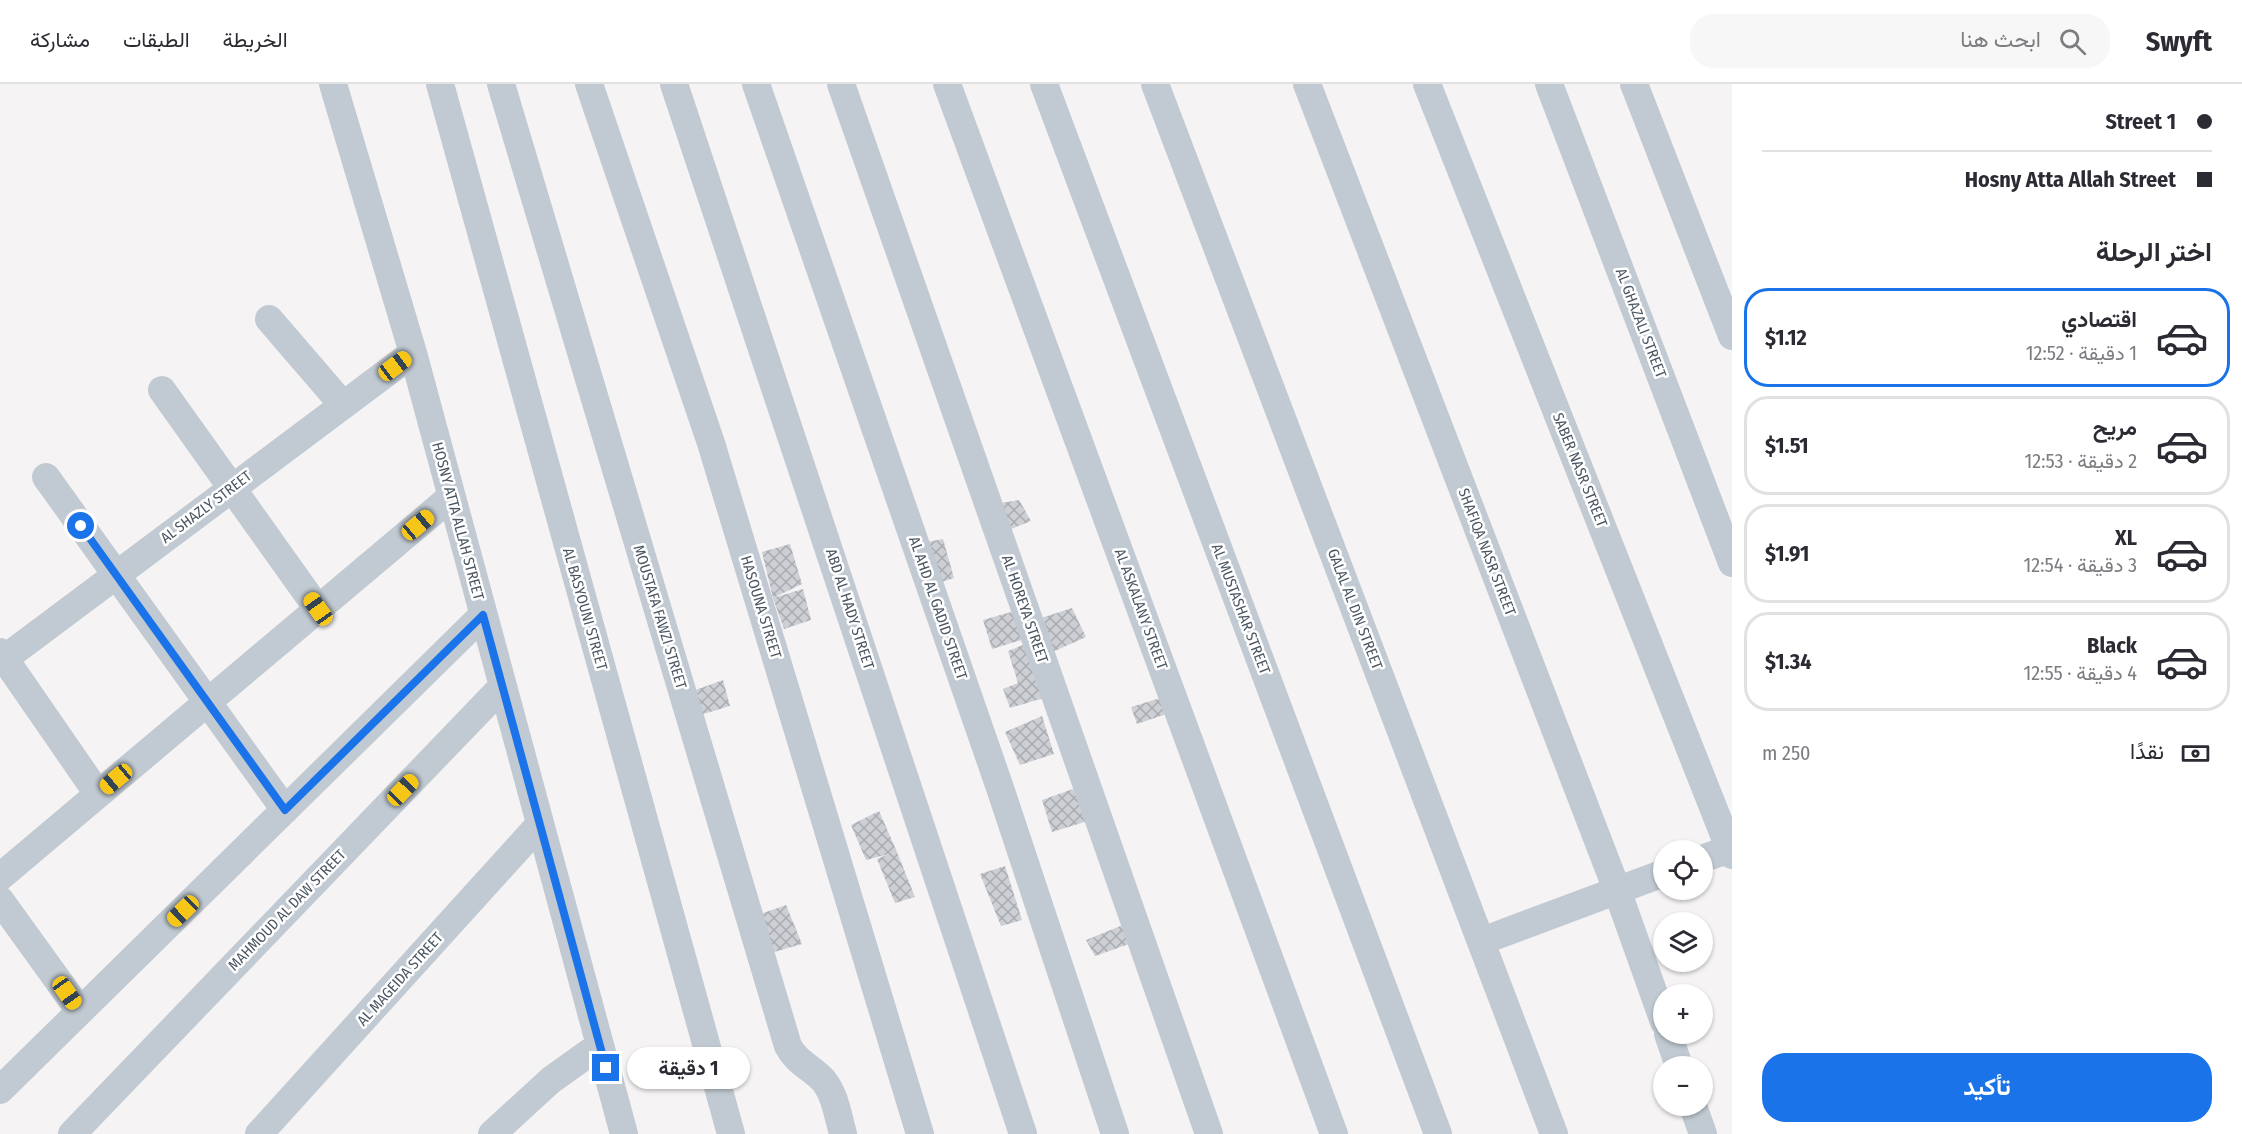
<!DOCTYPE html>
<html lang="ar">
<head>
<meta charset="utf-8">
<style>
	body { margin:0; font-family:"Fira Sans Condensed",Vazirmatn,sans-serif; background:#f7f7f7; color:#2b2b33; direction:rtl; height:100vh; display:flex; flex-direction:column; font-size:22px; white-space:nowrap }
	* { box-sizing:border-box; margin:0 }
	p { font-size:20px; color:#7c7c81 }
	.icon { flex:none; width:33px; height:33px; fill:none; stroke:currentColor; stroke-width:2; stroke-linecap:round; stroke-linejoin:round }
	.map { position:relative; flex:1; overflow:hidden; direction:ltr }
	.sheet { display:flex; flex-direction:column; background:#fff; width:510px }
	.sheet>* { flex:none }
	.banner { display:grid; align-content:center; height:132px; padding:0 30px; background:#fff }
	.buttons { position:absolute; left:1653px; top:756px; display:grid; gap:12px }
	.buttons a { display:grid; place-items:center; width:60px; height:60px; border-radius:50%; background:#fff; box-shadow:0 2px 4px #0004; font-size:30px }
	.end { position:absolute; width:27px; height:27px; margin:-14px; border:8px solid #1a73e8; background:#fff; box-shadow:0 0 0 3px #fff }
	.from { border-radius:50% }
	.bubble { position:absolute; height:42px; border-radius:21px; background:#fff; box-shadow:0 2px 4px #0004; font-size:20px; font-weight:700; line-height:42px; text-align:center; direction:rtl }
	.car { position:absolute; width:18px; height:36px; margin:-18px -9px; border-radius:8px; box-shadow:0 0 4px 2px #0007; background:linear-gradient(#f5c518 24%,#345 0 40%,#f5c518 0 76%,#345 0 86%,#f5c518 0) }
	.banner b { display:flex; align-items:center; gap:21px; height:57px; font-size:22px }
	.banner b+b { border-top:2px solid #e1e1e2 }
	.banner i { width:15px; height:15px; background:#2b2b33 }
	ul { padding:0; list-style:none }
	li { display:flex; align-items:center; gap:18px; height:99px; margin:0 12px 9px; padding:0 18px; border:3px solid #e1e1e2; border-radius:24px }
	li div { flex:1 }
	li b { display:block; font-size:22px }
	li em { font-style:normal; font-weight:700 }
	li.current { border-color:#1a73e8 }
	li>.icon { width:54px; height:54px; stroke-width:1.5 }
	h2 { padding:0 30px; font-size:27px; line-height:72px }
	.pay { display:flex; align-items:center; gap:15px; height:66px; padding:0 30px; font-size:22px }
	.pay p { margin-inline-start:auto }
	.cta { display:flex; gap:12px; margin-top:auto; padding:12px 30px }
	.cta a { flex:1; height:69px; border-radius:24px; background:#1a73e8; color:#fff; font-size:24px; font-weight:700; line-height:69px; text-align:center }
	header { display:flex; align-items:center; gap:36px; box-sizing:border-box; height:84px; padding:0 30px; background:#fff; border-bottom:2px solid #e1e1e2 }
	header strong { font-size:28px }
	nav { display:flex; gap:33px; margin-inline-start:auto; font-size:21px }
	.search { width:420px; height:54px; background:#f7f7f7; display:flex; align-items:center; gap:15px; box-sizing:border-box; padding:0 21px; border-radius:24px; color:#7c7c81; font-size:22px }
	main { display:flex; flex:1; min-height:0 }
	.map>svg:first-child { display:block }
</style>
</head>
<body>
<header>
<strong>Swyft</strong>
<div class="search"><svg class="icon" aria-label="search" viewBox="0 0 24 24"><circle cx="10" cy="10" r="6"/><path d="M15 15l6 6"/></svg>ابحث هنا</div>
<nav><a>الخريطة</a><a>الطبقات</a><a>مشاركة</a></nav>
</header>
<main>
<section class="sheet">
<div class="banner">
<b><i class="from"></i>Street 1</b>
<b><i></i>Hosny Atta Allah Street</b>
</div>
<h2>اختر الرحلة</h2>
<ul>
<li class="current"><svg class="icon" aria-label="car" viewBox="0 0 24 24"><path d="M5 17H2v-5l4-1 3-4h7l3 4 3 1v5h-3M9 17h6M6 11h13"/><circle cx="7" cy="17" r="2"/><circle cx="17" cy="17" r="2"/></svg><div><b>اقتصادي</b><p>1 دقيقة · 12:52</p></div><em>$1.12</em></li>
<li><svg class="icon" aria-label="car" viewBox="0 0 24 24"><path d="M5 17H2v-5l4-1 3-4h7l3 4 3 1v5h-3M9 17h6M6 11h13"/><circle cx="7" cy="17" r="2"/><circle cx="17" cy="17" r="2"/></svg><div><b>مريح</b><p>2 دقيقة · 12:53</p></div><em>$1.51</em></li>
<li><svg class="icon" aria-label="car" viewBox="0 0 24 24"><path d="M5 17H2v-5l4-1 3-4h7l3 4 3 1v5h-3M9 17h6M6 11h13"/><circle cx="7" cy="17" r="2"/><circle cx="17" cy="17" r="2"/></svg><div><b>XL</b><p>3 دقيقة · 12:54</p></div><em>$1.91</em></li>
<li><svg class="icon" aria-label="car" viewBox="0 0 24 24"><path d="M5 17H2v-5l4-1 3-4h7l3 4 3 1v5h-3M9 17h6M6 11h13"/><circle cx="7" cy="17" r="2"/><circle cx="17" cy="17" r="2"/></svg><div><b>Black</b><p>4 دقيقة · 12:55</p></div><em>$1.34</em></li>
</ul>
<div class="pay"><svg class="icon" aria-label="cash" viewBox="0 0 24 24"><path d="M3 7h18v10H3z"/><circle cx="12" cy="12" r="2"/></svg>نقدًا<p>250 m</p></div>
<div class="cta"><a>تأكيد</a></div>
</section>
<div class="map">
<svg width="1732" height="1050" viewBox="0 0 1732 1050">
	<defs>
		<pattern id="building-cross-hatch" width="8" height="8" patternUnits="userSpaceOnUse" patternTransform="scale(1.5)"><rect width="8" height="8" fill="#cdcfd5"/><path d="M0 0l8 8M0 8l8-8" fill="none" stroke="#a8abb0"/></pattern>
	</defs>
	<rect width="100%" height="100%" fill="#f5f3f3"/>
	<path fill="url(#building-cross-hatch)" d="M1019,416L1031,437L1006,447L995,420Z
		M943,455L954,494L936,500L921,459Z
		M790,460L802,500L773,514L762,468Z
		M803,505L811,536L784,545L773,514Z
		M1072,524L1086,553L1048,570L1035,536Z
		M1018,526L1028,554L992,565L983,536Z
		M1023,561L1047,613L1010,624L1003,605L1018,599L1008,567Z
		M723,596L730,622L700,631L690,608Z
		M1167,612L1172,628L1137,640L1131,623Z
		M1042,632L1054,670L1020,681L1005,648Z
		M1073,705L1088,737L1052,748L1042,716Z
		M879,727L897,768L915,813L895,819L877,775L889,770L866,776L851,741Z
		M1005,782L1022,836L1001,842L980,790Z
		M786,821L802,860L767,870L755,832Z
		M1123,841L1129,860L1095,872L1086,856Z"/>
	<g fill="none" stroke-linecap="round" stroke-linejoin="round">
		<path stroke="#c1cad2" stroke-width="28" d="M333,0L413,269L624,1050
			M440,0L731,1050
			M501,0L788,962C797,979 811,983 823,996C835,1010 838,1032 843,1050
			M589,0L711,359L920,1050
			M674,0L1023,1050
			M756,0L1000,704L1115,1050
			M841,0L1209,1050
			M947,0L1334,1050
			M1044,0L1438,1050
			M1155,0L1554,1050
			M1307,0L1617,806L1664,938
			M1427,0L1732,771
			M1549,0L1732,479
			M1634,0L1732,252
			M269,235L343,321
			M162,306L318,525
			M46,393L285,726
			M0,568L98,710
			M0,578L413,269
			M1702,775L1732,764
			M0,793L451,413
			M0,816L80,927
			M1482,857L1664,789
			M1668,950L1679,982
			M0,1006L483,531
			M1693,1022L1703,1050
			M72,1050L503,602
			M259,1050L540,740
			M492,1050L551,996L600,961"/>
	</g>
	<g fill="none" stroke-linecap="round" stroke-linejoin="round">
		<path stroke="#1a73e8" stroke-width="8" d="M81,442L285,726L483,531L606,984"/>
	</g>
	<g text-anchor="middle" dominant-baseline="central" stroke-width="5" stroke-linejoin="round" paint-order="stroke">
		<g font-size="15" fill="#4a5661" stroke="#fff">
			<text transform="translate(1641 239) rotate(69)">AL GHAZALI STREET</text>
			<text transform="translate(1580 386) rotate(68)">SABER NASR STREET</text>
			<text transform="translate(206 423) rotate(-37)">AL SHAZLY STREET</text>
			<text transform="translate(458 437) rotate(75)">HOSNY ATTA ALLAH STREET</text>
			<text transform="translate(1487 468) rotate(69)">SHAFIQA NASR STREET</text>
			<text transform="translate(761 523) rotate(73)">HASOUNA STREET</text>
			<text transform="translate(938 524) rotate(71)">AL AHD AL GADID STREET</text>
			<text transform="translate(585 525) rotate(74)">AL BASYOUNI STREET</text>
			<text transform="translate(850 525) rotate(72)">ABD AL HADY STREET</text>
			<text transform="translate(1025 525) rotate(71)">AL HOREYA STREET</text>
			<text transform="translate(1141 525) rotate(70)">AL ASKALANY STREET</text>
			<text transform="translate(1241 525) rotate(69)">AL MUSTASHAR STREET</text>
			<text transform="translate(1355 525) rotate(69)">GALAL AL DIN STREET</text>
			<text transform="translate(660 533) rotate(73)">MOUSTAFA FAWZI STREET</text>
			<text transform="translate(287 826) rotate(-46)">MAHMOUD AL DAW STREET</text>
			<text transform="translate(400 895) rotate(-48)">AL MAGEIDA STREET</text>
		</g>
	</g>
</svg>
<div class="buttons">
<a><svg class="icon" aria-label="locate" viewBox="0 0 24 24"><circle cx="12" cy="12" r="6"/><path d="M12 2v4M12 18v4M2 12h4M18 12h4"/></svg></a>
<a><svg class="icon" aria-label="layers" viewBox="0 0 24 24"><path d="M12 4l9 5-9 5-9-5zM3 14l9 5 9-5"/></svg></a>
<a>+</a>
<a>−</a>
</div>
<i class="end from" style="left:81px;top:442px"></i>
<i class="end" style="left:606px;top:984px"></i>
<div class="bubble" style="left:627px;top:963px;width:123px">1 دقيقة</div>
<i class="car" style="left:395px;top:282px;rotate:53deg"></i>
<i class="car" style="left:418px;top:441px;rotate:50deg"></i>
<i class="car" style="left:318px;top:525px;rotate:325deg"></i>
<i class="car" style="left:116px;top:695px;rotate:230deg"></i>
<i class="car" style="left:403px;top:706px;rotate:44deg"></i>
<i class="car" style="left:183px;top:827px;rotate:226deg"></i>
<i class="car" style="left:67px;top:909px;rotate:145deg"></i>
</div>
</main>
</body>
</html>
